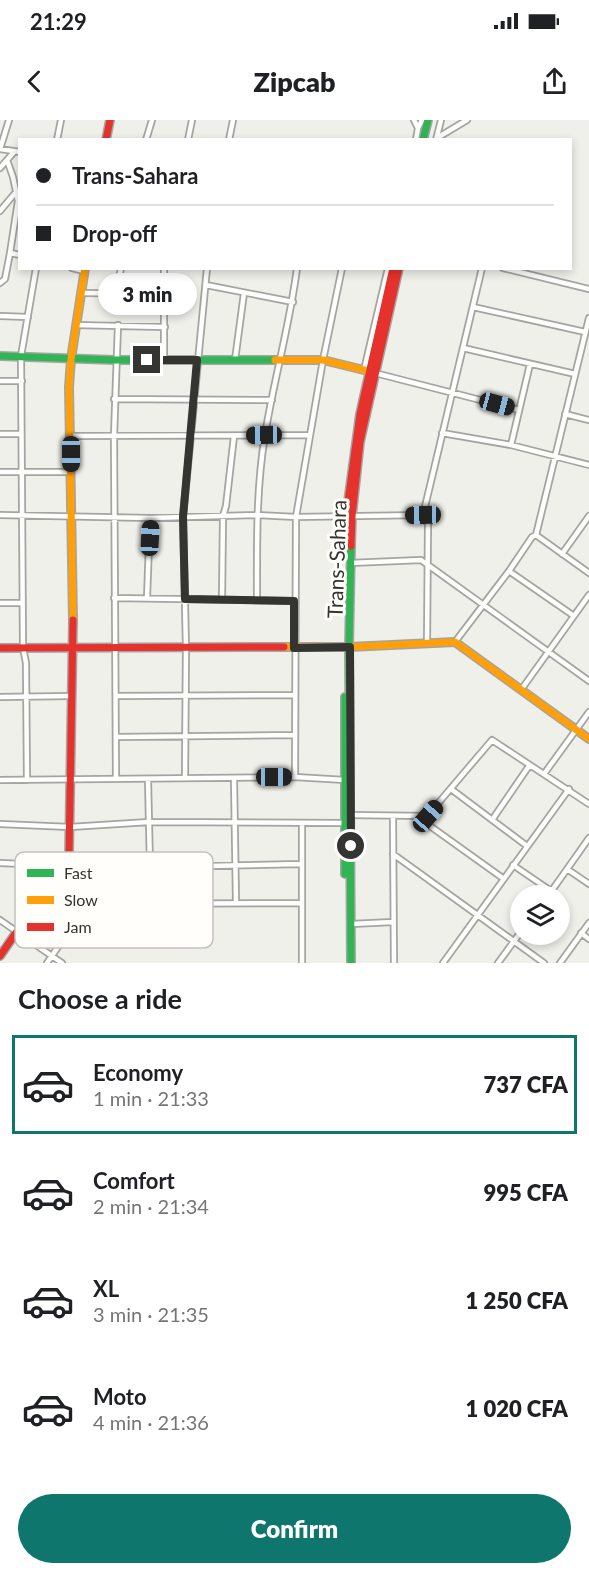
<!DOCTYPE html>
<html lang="en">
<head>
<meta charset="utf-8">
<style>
	body { margin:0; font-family:Lato,sans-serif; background:#f2f2f2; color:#202124; height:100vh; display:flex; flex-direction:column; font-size:22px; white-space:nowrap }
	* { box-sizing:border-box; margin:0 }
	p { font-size:20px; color:#757577 }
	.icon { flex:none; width:33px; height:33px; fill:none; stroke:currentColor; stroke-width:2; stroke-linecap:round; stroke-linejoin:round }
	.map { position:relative; height:843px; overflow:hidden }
	.sheet { display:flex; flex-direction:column; background:#fff; flex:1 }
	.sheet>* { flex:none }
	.top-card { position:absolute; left:18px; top:18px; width:554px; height:132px; border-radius:0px; box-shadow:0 3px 9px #0003; display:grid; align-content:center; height:132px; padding:0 18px; background:#fff }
	.tools { position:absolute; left:510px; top:765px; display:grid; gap:12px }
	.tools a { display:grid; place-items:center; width:60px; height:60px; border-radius:50%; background:#fff; box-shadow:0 3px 9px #0003; font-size:30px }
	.end { position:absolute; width:27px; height:27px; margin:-14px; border:8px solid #343431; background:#fff; box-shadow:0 0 0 3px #fff }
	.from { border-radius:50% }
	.bubble { position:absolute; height:42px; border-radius:21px; background:#fff; box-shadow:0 3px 9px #0003; font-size:20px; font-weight:800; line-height:42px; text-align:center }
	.car { position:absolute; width:18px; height:36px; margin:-18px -9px; border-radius:8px; box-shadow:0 0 4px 2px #0007; background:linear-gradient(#222 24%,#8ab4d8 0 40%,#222 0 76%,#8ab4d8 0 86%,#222 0) }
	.top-card b { display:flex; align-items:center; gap:21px; height:57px; font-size:22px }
	.top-card b+b { border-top:2px solid #e0e0e0 }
	.top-card i { width:15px; height:15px; background:#202124 }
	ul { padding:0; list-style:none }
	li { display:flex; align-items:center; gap:18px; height:99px; margin:0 12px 9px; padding:0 6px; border:3px solid transparent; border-radius:0px }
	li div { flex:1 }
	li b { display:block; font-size:22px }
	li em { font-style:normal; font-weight:800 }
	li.active { border-color:#0f766e }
	li>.icon { width:54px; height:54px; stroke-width:1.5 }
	h2 { padding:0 18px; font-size:27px; line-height:72px }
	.action { display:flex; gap:12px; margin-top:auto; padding:12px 18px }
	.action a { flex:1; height:69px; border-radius:36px; background:#0f766e; color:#fff; font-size:24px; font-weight:800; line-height:69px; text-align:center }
	.status { display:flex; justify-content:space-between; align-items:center; height:42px; padding:0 30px; background:#fff; direction:ltr }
	.status svg { height:16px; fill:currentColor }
	header { display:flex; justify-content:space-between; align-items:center; height:78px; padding:0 18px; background:#fff; font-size:27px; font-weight:800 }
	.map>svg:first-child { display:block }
</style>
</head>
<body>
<div class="status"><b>21:29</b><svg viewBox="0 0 49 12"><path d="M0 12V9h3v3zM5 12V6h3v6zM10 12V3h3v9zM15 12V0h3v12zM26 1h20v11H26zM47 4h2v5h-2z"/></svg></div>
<header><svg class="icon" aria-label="back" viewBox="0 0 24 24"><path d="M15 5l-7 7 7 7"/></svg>Zipcab<svg class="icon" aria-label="share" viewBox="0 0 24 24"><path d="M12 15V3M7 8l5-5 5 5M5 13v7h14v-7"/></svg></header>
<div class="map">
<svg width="589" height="843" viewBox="0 0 589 843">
	<rect width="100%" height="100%" fill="#f0f0eb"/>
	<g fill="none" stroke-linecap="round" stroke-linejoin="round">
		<defs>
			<path id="street" d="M414,0L418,8L422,0
				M437,18L467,0
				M57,20L61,0
				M146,20L152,0
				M188,20L192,0
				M229,20L233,0
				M416,20L418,8
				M436,20L441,0
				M0,29L9,0
				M0,29L20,32
				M7,40L13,57L18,81L10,133
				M0,48L14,32
				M0,91L16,72
				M72,148L84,151
				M503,148L589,169
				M0,163L5,159L10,133L20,135
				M206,165L293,182
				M81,173L165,174
				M116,173L121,148
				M473,187L585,212
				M0,196L28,197
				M76,205L165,207
				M463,228L575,254
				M164,240V148
				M235,240L244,173
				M364,250L388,148
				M375,253L519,290
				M0,261H22
				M114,279L272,280
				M565,294L589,300
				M442,313L511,325L589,345
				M0,314H21
				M71,316L309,315
				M511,325L530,244
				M0,352H71
				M0,395L150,398L257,395L296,397L423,395
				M536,415L589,453
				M562,434L589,396
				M350,443L421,440L589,561
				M509,451L574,496
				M114,478L294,481
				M147,478L150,398
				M222,479L223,396L226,386L234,316
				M257,479C257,424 256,369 265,315C274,259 290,204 297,148
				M0,483H22
				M455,522L509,451L532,417L536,415L589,198
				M427,524L428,404L423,395L482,148
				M521,570L589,475
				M116,576L294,575
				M0,577L72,576
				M116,617L294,615
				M544,654L589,592
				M295,657L296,397L323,240L342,148
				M185,658L186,528L183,397L207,148
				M234,658L236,782
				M116,659L114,316L118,205
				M148,659L150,747
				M0,660L295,657L345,660
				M27,660L26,543L23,528L21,236L36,148
				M451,669L527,726
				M349,695L428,696
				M393,696L394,843
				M492,700L529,646
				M302,703V843
				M0,704L70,707L149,702L345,703
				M393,734L544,843
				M0,743L112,748L302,744
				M513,745L551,771
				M194,746L197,782
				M567,749L589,764
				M504,759L423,701L492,620L589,684
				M548,776L589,718
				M88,784L302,783
				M0,800L62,843
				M351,804L393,802
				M581,813L589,819
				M47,843L112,748
				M443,843L569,669
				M498,843L520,813
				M560,843L589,803"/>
			<path id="fast" d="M423,20L428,0
				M0,236L115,240H275
				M345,436L346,409
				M345,577V754
				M351,843L349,527L351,426"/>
			<path id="slow" d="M275,240H323L372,252
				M73,500L69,267L71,239L85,148
				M284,527H349L455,522L589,619"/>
			<path id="jam" d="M106,20L110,0
				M348,382L360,294L393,148
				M351,426L352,396L360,322L399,148
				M0,528L284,527
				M0,836L69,736L73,500"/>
		</defs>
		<use href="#street" stroke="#a4a4a1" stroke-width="8"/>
		<use href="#fast" stroke="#a4a4a1" stroke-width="10"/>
		<use href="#slow" stroke="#a4a4a1" stroke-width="10"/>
		<use href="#jam" stroke="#a4a4a1" stroke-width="10"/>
		<use href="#street" stroke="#fdfdfc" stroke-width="4.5"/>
		<use href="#fast" stroke="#30b455" stroke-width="7"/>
		<use href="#slow" stroke="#ff9f0a" stroke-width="7"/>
		<use href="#jam" stroke="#e5322d" stroke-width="7"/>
	</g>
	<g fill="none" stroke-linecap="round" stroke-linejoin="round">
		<path stroke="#343431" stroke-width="8" d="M147,240H197L183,397L185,479L294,481V528L350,527L351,726"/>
	</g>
	<g text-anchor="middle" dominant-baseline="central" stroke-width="6" stroke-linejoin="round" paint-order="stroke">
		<g font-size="21" fill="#343431" stroke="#fffefa">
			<text transform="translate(336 439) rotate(-88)">Trans-Sahara</text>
		</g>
	</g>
	<rect x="15" y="732" width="198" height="96" rx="9" fill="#fffefa" stroke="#c2c1be" stroke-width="1.5"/>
	<rect x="27" y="749" width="27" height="8" fill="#30b455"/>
	<rect x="27" y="776" width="27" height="8" fill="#ff9f0a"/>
	<rect x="27" y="803" width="27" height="8" fill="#e5322d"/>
	<g font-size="16" fill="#343431">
		<text x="64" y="759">Fast</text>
		<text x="64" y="786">Slow</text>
		<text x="64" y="813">Jam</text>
	</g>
</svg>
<div class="tools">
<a><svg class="icon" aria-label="layers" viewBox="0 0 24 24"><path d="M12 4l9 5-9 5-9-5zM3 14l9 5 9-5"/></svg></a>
</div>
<i class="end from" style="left:351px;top:726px"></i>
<i class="end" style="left:147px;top:240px"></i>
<div class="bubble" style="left:98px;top:153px;width:99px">3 min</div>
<i class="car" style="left:497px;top:284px;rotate:105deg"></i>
<i class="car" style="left:264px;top:315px;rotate:269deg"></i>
<i class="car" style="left:71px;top:334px;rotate:180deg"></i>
<i class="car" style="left:423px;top:395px;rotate:269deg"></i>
<i class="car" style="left:150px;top:418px;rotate:3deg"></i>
<i class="car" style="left:274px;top:657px;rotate:90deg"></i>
<i class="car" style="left:428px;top:696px;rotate:41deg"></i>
<div class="top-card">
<b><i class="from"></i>Trans-Sahara</b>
<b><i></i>Drop-off</b>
</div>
</div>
<section class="sheet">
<h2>Choose a ride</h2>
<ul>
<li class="active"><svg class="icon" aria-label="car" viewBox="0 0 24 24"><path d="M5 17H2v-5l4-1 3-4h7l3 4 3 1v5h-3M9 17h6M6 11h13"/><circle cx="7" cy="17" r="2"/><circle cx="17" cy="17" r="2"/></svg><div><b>Economy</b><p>1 min · 21:33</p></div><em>737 CFA</em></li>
<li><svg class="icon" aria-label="car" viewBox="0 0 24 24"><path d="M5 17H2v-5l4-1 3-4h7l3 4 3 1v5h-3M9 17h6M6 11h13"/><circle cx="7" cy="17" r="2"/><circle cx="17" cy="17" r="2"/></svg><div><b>Comfort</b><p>2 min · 21:34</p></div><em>995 CFA</em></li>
<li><svg class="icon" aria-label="car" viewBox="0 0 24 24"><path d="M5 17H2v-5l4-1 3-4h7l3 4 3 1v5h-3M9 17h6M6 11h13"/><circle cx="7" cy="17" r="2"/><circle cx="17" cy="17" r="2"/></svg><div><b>XL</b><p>3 min · 21:35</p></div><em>1 250 CFA</em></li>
<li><svg class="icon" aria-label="car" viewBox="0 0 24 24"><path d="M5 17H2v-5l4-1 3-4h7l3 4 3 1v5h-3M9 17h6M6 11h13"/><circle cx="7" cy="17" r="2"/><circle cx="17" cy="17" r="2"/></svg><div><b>Moto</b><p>4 min · 21:36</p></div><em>1 020 CFA</em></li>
</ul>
<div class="action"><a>Confirm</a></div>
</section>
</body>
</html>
